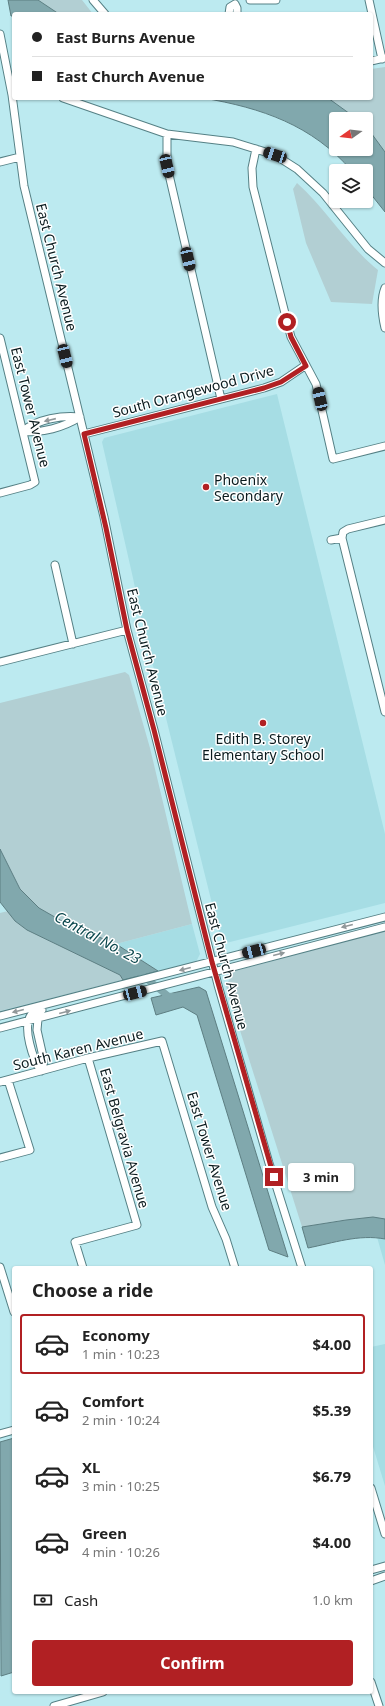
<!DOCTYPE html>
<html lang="en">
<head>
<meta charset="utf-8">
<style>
	body { margin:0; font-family:"Noto Sans",sans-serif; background:#f2f2f2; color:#222; height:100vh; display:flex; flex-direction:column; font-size:15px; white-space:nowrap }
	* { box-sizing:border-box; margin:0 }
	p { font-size:13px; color:#767676 }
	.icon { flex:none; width:22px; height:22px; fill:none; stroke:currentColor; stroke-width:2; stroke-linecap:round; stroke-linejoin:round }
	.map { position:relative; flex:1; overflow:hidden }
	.sheet { position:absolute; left:12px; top:1266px; width:361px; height:428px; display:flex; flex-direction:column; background:#fff; border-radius:4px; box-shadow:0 1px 3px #0004 }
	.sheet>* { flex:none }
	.top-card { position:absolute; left:12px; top:12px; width:361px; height:88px; border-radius:4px; box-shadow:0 1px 3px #0004; display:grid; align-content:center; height:88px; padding:0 20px; background:#fff }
	.needle { width:26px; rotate:256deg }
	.fabs { position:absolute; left:329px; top:112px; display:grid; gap:8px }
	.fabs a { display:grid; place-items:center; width:44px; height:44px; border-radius:4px; background:#fff; box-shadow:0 1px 3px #0004; font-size:20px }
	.end { position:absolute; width:18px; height:18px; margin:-9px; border:5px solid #b12023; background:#fff; box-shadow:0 0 0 2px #fff }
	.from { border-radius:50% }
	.bubble { position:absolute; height:28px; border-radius:4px; background:#fff; box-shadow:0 1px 3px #0004; font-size:13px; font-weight:700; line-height:28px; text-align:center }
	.car { position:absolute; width:12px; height:24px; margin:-12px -6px; border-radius:5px; box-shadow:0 0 3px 1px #0007; background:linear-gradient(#222 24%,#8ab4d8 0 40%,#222 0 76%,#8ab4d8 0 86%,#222 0) }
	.top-card b { display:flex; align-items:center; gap:14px; height:38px; font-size:15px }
	.top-card b+b { border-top:1px solid #e0e0e0 }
	.top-card i { width:10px; height:10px; background:#222 }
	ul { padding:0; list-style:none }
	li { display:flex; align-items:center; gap:12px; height:60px; margin:0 8px 6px; padding:0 12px; border:2px solid transparent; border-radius:4px }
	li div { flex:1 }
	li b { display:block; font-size:15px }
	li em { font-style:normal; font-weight:700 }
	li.active { border-color:#b12023 }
	li>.icon { width:36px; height:36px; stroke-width:1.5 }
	h2 { padding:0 20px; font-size:18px; line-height:48px }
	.pay { display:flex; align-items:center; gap:10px; height:44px; padding:0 20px; font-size:15px }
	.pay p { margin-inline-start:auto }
	.action { display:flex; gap:8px; margin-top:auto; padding:8px 20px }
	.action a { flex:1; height:46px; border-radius:4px; background:#b12023; color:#fff; font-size:16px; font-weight:700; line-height:46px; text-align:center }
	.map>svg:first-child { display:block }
</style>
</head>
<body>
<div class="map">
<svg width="385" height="1706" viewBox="0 0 385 1706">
	<rect width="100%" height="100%" fill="#bceaf0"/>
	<path fill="#a6dde4" d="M277,394L385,834V903L226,943L221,940L140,613L133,578L102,442L104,438Z
		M192,924L200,954L196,962L158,971L116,944Z
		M377,1237L385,1239V1265Z
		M385,1344V1486L371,1440V1347Z"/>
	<path fill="#b2cfd3" d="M38,0H82L93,14H59Z
		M385,67V152L366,126V119H357L328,98H371V69Z
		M297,183C327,210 347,245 378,270L372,304L331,302L306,243L293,189Z
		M125,672L129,675L150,748L192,924L116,944L97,937L67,924L39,908L20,889L0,849V703Z
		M8,911L15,921L27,930L120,975L123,980L0,1011V913Z
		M385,931V1219C357,1215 329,1223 302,1227L226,986L234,971Z"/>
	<path fill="#81a8ad" stroke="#5d7e82" d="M8,0H38L59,14H14V16H11Z
		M203,98H328L357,119H336V149H366V126L385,152V212L366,188V171H352C312,125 262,108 203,98Z
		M0,849L20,889L39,908L67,924L116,944L158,971L123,980L120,975L27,930L15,921L0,902Z
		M199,987L206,991L288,1257L269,1250L197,1015L183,1007L156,1015L151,998Z
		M373,1217L385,1219V1239C359,1234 333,1243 308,1248L302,1227L346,1220Z
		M14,1438V1672L1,1676L0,1442Z"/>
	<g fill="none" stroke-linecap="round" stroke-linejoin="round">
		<path stroke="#81a8ad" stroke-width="7" d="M142,975L168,996L174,997"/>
		<defs>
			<path id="minor" d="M93,0L105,14
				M250,0H276
				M369,0L382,59
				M229,14L230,7L235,4L237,8V14
				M0,34L12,95L24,186L104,517L127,630L154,730L218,985L269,1163L302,1268
				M371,61L385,58
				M63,98L167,134L233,142L275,155L297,169L323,193L368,249L385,263
				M167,134V166L221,399
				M256,149L252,168L253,187L291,337L316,384L333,459L385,446
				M0,162L20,157
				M385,288C380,300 382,315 385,328
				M0,338L35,482L30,485L0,493
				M23,431C38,419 62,415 80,417
				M23,431C41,434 64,427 80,417
				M84,434L264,388L281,382L306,365
				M385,520L348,529L343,532L342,538L385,712
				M331,540L342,538
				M55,565L73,644
				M0,662L127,630
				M0,1016L385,917
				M38,1019L37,1030L44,1061L41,1071
				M0,1028L385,927
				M41,1071C33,1060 22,1027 31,1015L42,1010
				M0,1082L88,1058L162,1041L212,1207L226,1239L235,1268
				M0,1158L30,1150L8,1080
				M0,1267L14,1312
				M83,1268L75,1242L137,1225L88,1058
				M0,1434L14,1430
				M371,1488L385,1534
				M371,1570L385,1566
				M371,1581L385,1576
				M371,1682L379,1706
				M54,1706L103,1692"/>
		</defs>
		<use href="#minor" stroke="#558085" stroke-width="9"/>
		<use href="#minor" stroke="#fff" stroke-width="7"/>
	</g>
	<defs><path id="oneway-solid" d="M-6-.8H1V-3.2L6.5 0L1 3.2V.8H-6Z"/></defs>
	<g fill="#91989a">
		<use href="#oneway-solid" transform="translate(50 420) rotate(167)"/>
		<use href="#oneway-solid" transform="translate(347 926) rotate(166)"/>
		<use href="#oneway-solid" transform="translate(279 954) rotate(-14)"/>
		<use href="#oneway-solid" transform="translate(185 969) rotate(165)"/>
		<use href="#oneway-solid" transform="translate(18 1011) rotate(166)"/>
		<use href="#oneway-solid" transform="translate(65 1012) rotate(-15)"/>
	</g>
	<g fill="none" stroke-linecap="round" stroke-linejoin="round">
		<path stroke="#b12023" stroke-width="5" d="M274,1177L212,962L154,730L127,630L106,528L84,434L264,388L281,382L306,366L291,337L287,322"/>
	</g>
	<g fill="#b12023" stroke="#fff" stroke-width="1.5">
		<circle cx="206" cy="487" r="4"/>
		<circle cx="263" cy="723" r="4"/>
	</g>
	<g text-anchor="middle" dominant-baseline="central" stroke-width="3" stroke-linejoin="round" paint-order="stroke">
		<g font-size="14" fill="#0a1b1e" stroke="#fff">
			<text transform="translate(57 267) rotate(76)">East Church Avenue</text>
			<text transform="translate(193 391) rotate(-15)">South Orangewood Drive</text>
			<text transform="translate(31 407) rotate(76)">East Tower Avenue</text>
			<text transform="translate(148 652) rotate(76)">East Church Avenue</text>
			<text transform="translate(227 966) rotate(75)">East Church Avenue</text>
			<text transform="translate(78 1049) rotate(-14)">South Karen Avenue</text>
			<text transform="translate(125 1138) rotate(74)">East Belgravia Avenue</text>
			<text transform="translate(210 1151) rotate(73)">East Tower Avenue</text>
		</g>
		<g font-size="14" fill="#0a1b1e" stroke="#fff" text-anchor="start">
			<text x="214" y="479">Phoenix<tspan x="214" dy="16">Secondary</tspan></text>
			<text x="263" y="738" text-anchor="middle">Edith B. Storey<tspan x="263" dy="16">Elementary School</tspan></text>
		</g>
		<g font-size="15" font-style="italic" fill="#0c484e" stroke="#fff">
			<text transform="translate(98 937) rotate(28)">Central No. 23</text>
		</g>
	</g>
</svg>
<div class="fabs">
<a><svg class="needle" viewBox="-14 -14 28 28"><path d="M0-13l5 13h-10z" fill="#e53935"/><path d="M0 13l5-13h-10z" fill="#767676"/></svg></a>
<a><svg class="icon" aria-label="layers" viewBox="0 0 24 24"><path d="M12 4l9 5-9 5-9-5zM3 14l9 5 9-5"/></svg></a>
</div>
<i class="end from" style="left:287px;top:322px"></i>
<i class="end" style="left:274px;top:1177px"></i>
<div class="bubble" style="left:288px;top:1163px;width:66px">3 min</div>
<i class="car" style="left:275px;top:155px;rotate:288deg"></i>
<i class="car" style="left:167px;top:166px;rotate:167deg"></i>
<i class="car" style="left:188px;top:259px;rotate:167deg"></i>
<i class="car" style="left:65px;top:356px;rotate:166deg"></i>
<i class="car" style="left:320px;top:399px;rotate:347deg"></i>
<i class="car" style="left:254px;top:951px;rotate:255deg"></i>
<i class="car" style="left:135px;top:993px;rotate:75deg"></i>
<div class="top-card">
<b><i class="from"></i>East Burns Avenue</b>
<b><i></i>East Church Avenue</b>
</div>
<section class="sheet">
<h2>Choose a ride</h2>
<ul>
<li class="active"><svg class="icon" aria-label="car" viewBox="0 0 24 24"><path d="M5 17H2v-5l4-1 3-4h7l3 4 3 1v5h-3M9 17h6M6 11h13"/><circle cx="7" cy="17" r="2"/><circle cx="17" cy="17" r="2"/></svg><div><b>Economy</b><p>1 min · 10:23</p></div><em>$4.00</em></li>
<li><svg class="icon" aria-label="car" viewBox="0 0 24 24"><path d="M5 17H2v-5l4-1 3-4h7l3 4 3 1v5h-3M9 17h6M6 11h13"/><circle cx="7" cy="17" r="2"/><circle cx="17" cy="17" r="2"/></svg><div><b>Comfort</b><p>2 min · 10:24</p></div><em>$5.39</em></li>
<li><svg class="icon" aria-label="car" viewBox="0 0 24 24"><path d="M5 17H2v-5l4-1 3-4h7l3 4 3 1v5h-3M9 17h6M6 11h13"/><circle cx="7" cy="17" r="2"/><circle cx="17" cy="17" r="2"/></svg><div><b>XL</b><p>3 min · 10:25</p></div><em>$6.79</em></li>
<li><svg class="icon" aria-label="car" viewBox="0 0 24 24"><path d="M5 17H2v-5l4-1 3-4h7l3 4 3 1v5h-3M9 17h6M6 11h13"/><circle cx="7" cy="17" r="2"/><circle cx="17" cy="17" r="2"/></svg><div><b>Green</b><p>4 min · 10:26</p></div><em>$4.00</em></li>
</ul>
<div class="pay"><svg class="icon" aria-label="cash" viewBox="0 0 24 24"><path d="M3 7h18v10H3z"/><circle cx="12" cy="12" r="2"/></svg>Cash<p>1.0 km</p></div>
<div class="action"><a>Confirm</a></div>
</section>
</div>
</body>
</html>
